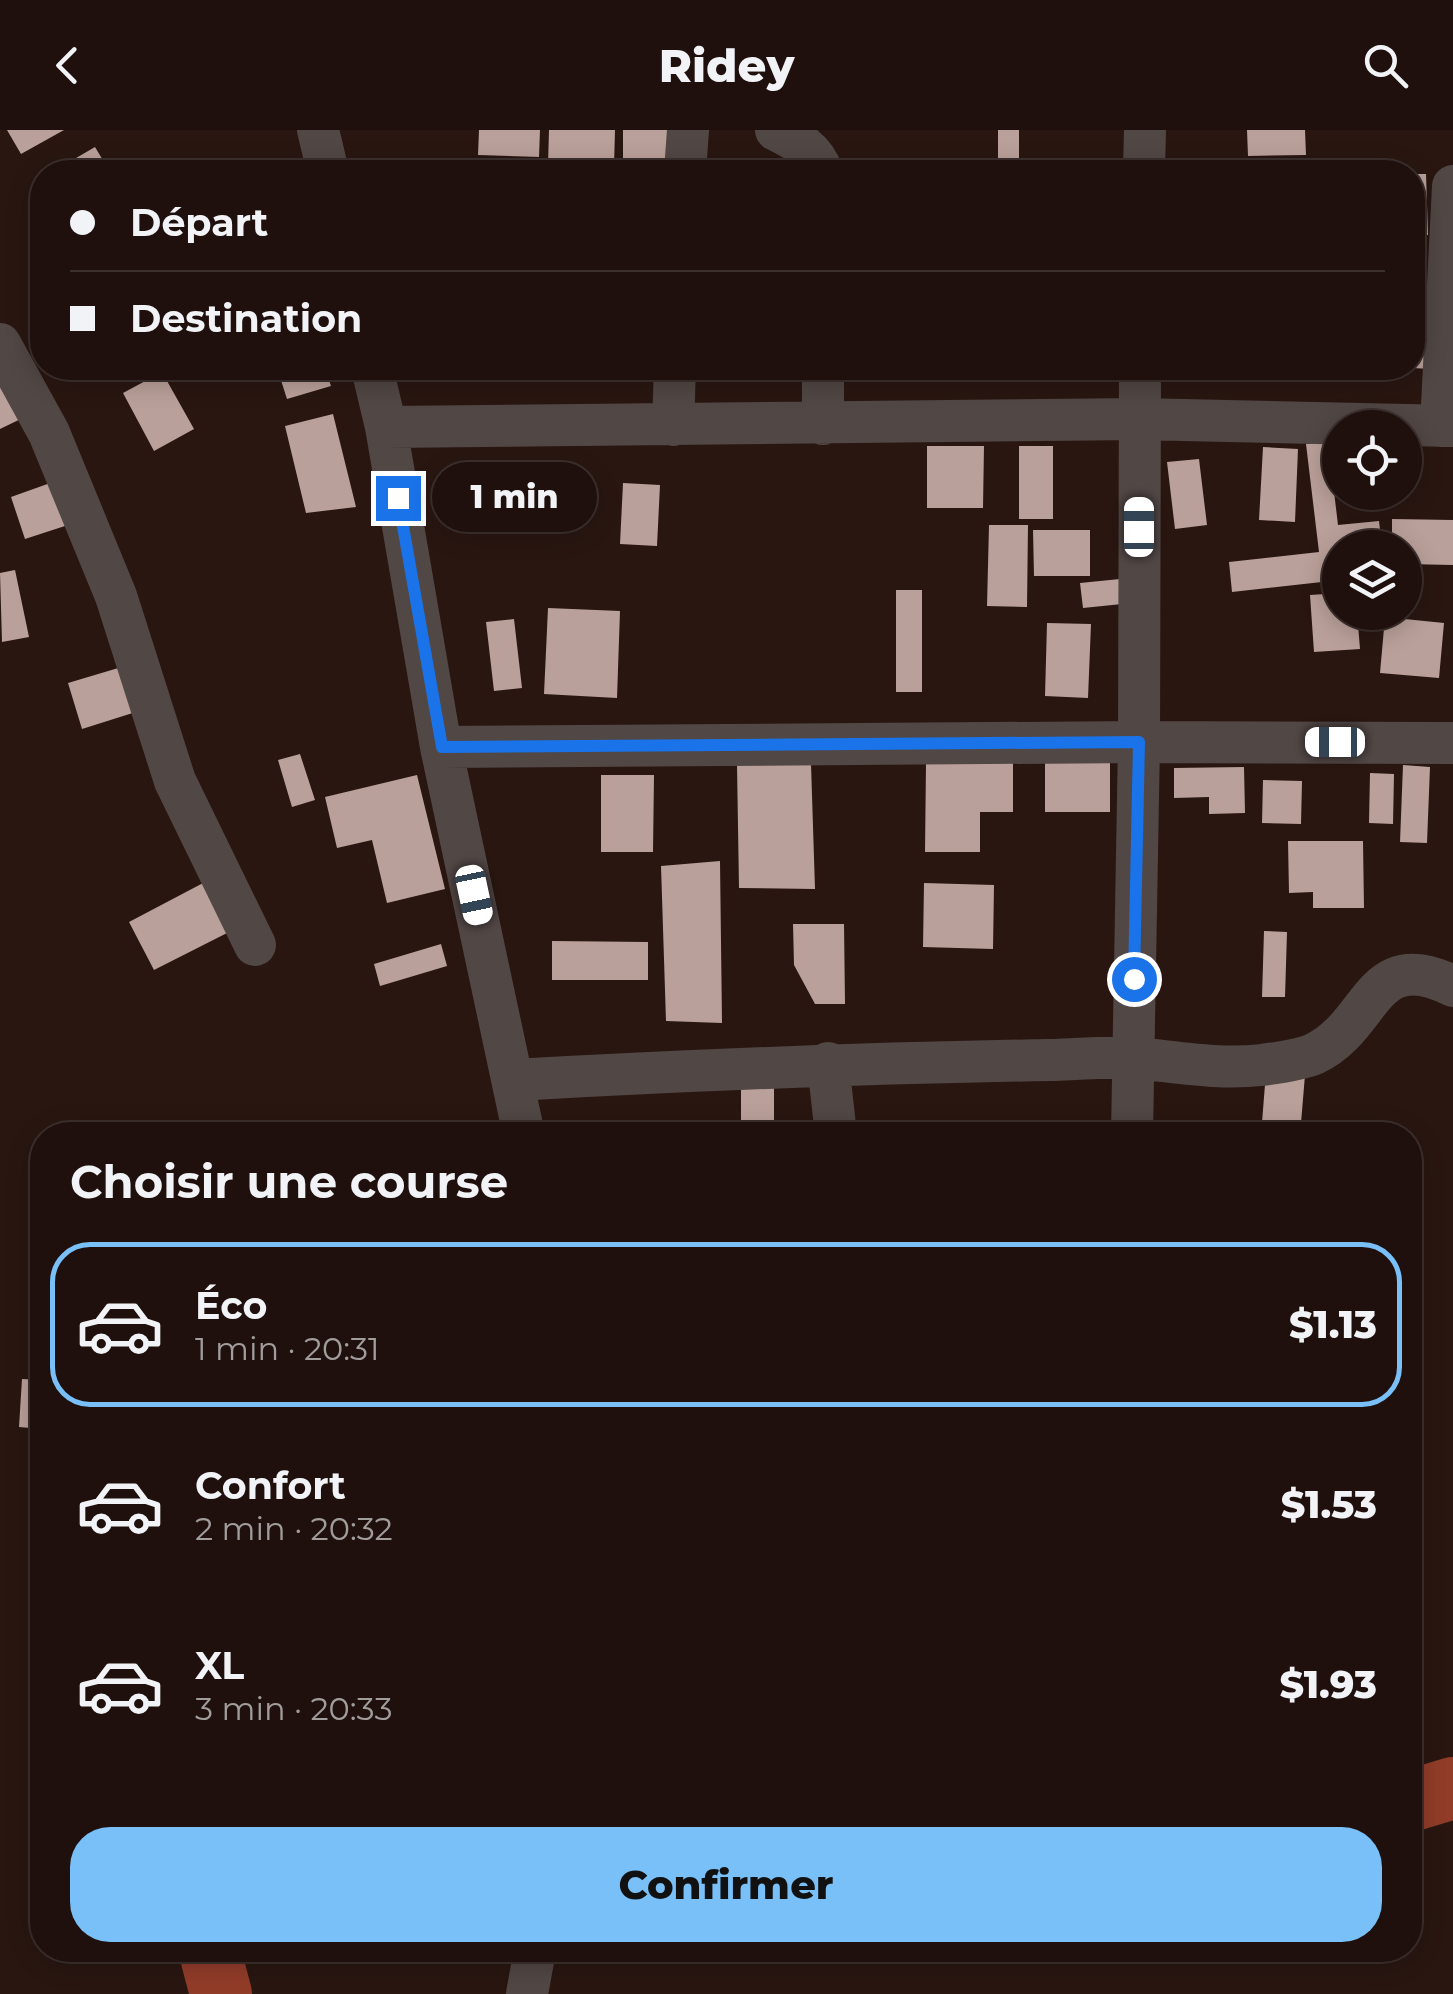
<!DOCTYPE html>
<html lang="fr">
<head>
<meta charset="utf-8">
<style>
	body { margin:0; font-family:Montserrat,sans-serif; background:#2c1e1b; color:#f1f3f6; height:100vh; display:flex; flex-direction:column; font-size:38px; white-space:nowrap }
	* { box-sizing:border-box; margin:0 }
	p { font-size:32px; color:#a19d9d }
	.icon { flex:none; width:55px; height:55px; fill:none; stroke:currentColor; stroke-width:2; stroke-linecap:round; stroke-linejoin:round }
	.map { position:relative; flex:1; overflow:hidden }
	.drawer { position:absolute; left:30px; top:992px; width:1392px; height:840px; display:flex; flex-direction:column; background:#1f100d; border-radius:40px; box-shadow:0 5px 25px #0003,0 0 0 2px #3c302e }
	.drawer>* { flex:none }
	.hud { position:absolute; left:30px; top:30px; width:1395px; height:220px; border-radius:40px; box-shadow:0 5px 25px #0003,0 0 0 2px #3c302e; display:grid; align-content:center; height:220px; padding:0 40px; background:#1f100d }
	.buttons { position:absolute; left:1322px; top:280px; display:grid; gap:20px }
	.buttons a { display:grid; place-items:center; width:100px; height:100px; border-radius:50%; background:#1f100d; box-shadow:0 5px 25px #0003,0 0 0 2px #3c302e; font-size:50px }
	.end { position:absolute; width:45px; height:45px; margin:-22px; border:12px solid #1a73e8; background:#fff; box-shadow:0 0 0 5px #fff }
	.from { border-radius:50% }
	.bubble { position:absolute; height:70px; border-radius:35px; background:#1f100d; box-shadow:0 5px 25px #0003,0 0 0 2px #3c302e; font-size:32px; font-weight:800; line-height:70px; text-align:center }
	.car { position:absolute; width:30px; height:60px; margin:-30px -15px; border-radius:12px; box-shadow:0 0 8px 2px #0007; background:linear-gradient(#fff 24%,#345 0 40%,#fff 0 76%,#345 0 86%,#fff 0) }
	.hud b { display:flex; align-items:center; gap:35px; height:95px; font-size:38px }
	.hud b+b { border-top:2px solid #3c302e }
	.hud i { width:25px; height:25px; background:#f1f3f6 }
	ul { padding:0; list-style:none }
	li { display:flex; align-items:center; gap:30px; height:165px; margin:0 20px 15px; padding:0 20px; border:5px solid transparent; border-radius:40px }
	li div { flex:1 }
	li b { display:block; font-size:38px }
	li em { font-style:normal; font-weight:800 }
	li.on { border-color:#79bff8 }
	li>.icon { width:90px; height:90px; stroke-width:1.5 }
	h2 { padding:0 40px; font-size:45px; line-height:120px }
	.action { display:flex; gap:20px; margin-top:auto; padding:20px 40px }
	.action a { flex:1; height:115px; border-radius:40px; background:#79bff8; color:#111; font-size:40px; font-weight:800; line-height:115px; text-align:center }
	header { display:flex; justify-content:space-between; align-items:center; height:130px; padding:0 40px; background:#1f100d; font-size:45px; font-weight:800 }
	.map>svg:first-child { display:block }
</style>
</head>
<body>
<header><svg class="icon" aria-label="back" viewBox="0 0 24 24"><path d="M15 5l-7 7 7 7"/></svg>Ridey<svg class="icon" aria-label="search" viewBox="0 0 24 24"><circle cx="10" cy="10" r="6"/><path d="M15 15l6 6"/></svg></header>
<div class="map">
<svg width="1453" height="1864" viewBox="0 0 1453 1864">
	<rect width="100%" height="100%" fill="#291611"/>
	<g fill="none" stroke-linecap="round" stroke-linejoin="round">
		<path stroke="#913c29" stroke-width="62" d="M1410,1671L1453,1658
			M213,1820L212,1830L221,1864"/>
	</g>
	<path fill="#baa09a" d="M7,0H64L21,24Z
		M479,0H540L539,27L478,25Z
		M549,0H615L614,36L548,35Z
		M623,0H682L683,31L623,32Z
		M998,0H1019V36H1042V42H998Z
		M1247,0H1305L1306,25L1248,26Z
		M95,17L110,42H52Z
		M1206,35L1304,36L1303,42H1206Z
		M1412,44H1426L1428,105L1412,106Z
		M1412,200L1434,201L1432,239L1412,238Z
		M0,236L31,284L0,299Z
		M277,238H325L331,256L287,269Z
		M162,242L194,299L154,321L123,263Z
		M333,284L356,377L306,383L285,296Z
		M1328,311L1338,395L1379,391L1382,418H1340V450L1232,462L1229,432L1319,422L1306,314Z
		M927,316H984L983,378H927Z
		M1019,316H1053V389H1019Z
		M1263,317L1298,319L1295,392L1259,390Z
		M1199,329L1207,395L1175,399L1167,332Z
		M53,352L68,395L25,409L11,367Z
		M623,353L660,355L657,416L620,414Z
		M1392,389L1453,390V435L1405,434V418H1392Z
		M989,395H1028L1027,477L987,476Z
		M1033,400H1090V446H1034Z
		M15,440L29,507L2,512L0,443Z
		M1120,449L1122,474L1083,478L1080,453Z
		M896,460H922V562H896Z
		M1340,463V482H1357L1360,519L1314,522L1310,465Z
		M548,478L620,481L617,568L544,564Z
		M1385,487L1444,493L1439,548L1380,543Z
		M514,489L522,558L494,561L486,492Z
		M1047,493L1091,494L1088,568L1045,566Z
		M125,536L139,581L82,599L68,553Z
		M1045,618H1110V682H1045Z
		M300,624L315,670L292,677L278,630Z
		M926,633H1013V682H980V722H925Z
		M811,634L815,759L739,758L737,635Z
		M1403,635L1430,637L1427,713L1400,712Z
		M1244,637L1245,683L1209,684V667L1174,668V638Z
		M1370,643L1394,644L1393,694L1369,693Z
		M417,645L445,759L387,773L372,710L337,718L325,667Z
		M601,645H654L653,722H601Z
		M1263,650L1302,651L1301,694L1262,693Z
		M1288,711H1363L1364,778H1313V762L1289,763Z
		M720,731L722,893L666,891L661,736Z
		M205,752L231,801L154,840L129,792Z
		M924,753L994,755L993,819L923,817Z
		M793,794H844L845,874H815L794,835Z
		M1264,801L1287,802L1285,867H1262Z
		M552,811L648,812V850H552Z
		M441,814L447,836L380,856L374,834Z
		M1266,942L1305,945L1300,1005H1261Z
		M741,955H774V995L741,996Z
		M942,997L995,999V1005H942Z
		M1410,1044H1424L1422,1091H1410Z
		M22,1249L42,1250V1299L19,1297Z"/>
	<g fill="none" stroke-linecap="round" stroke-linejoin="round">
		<path stroke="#514745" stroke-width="42" d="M318,0L328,42
			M776,0C796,10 815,20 822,42
			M685,42L688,0
			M1144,42L1145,0
			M0,214L49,303L116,466L175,651L255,815
			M372,238L386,297L441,617L524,1005
			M823,238V294
			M673,295L675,238
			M1441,296L1453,56
			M386,297L1139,289L1453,296
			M441,617L1139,612L1453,613
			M828,933L836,1005
			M514,950C693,940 872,933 1051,930C1078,929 1107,927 1134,928C1178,932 1218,940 1262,935C1277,933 1300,930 1314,924C1375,895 1369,815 1453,856
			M1132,1005L1139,612L1140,238
			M527,1864L535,1820"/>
	</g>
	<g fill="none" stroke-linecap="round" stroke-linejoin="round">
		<path stroke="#1a73e8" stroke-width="12" d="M398,368L442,617L1139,612L1134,849"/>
	</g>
</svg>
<div class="buttons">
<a><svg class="icon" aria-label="locate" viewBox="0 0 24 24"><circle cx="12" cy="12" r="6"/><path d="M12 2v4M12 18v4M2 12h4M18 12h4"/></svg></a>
<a><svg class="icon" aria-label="layers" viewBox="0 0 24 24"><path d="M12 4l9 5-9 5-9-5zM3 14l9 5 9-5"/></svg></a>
</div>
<i class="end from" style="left:1134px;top:849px"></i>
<i class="end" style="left:398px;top:368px"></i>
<div class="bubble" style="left:432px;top:332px;width:165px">1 min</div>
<i class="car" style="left:1139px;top:397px;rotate:0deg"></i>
<i class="car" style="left:1335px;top:612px;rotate:270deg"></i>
<i class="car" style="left:474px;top:765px;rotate:168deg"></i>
<div class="hud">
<b><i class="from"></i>Départ</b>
<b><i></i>Destination</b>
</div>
<section class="drawer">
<h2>Choisir une course</h2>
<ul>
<li class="on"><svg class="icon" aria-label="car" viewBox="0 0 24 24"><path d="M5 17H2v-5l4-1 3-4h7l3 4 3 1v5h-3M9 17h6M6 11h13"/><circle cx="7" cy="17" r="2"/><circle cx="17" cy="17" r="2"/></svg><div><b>Éco</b><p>1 min · 20:31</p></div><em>$1.13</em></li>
<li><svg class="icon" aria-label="car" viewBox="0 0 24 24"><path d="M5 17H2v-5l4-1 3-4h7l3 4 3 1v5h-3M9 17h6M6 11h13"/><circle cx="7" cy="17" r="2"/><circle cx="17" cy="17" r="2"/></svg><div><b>Confort</b><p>2 min · 20:32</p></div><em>$1.53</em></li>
<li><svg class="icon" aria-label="car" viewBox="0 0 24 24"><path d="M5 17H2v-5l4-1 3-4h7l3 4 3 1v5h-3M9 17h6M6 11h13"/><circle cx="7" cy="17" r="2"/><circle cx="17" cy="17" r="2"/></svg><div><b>XL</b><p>3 min · 20:33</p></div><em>$1.93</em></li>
</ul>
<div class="action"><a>Confirmer</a></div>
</section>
</div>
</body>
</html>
